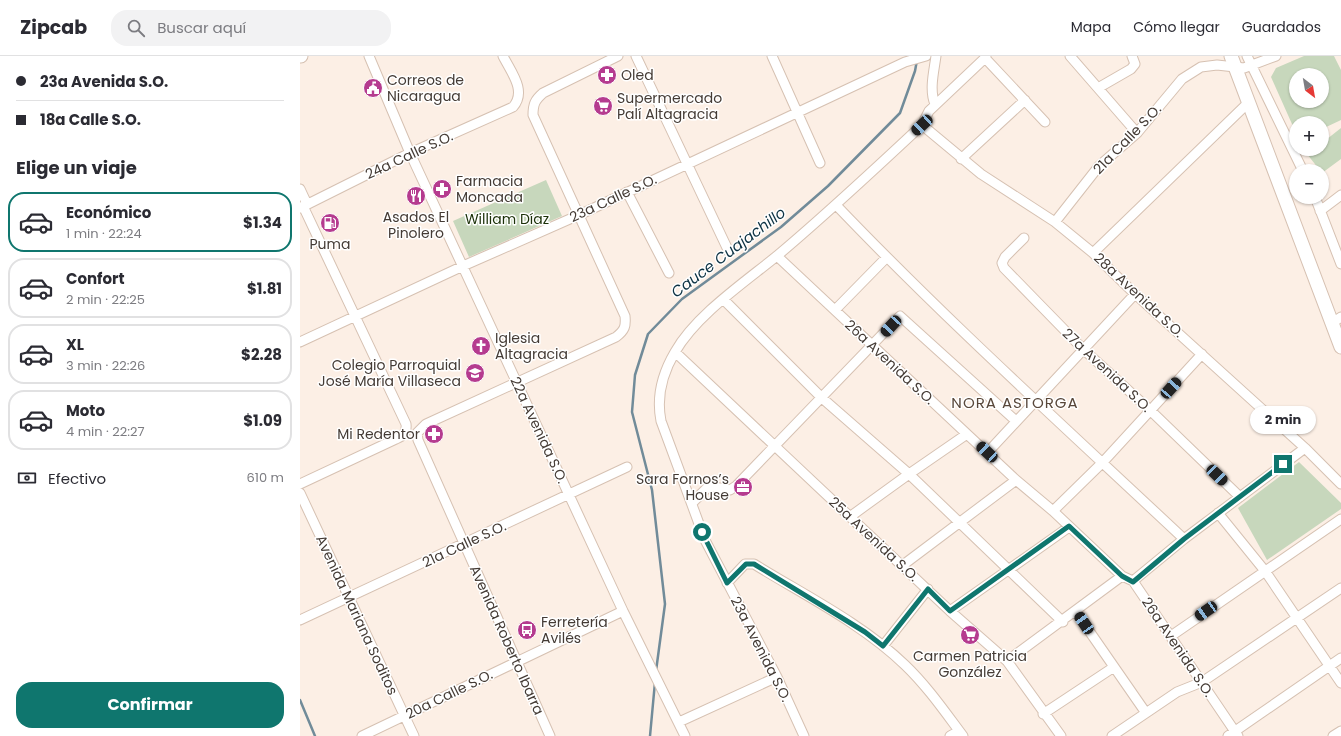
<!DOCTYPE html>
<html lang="es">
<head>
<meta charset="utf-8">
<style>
	body { margin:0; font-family:Poppins,sans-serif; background:#f2f2f3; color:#2b2b33; height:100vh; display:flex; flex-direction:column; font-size:15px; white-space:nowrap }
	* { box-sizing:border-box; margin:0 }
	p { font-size:13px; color:#7c7c81 }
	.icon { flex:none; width:22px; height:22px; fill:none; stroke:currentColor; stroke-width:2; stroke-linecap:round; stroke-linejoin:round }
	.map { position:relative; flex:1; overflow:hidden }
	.details { display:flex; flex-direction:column; background:#fff; width:300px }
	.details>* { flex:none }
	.hud { display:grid; align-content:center; height:88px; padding:0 16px; background:#fff }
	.needle { width:26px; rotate:149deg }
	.fabs { position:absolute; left:989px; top:12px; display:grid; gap:8px }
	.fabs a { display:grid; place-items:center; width:40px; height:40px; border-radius:50%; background:#fff; box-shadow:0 1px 3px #0004; font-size:20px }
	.end { position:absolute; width:18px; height:18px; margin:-9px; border:5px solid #0f766e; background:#fff; box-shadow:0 0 0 2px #fff }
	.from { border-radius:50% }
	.bubble { position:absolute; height:28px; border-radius:14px; background:#fff; box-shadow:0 1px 3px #0004; font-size:13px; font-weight:700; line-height:28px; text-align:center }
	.car { position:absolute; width:12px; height:24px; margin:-12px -6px; border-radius:5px; box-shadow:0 0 3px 1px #0007; background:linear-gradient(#222 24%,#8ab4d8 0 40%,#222 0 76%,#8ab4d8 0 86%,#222 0) }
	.hud b { display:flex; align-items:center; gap:14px; height:38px; font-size:15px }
	.hud b+b { border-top:1px solid #e1e1e2 }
	.hud i { width:10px; height:10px; background:#2b2b33 }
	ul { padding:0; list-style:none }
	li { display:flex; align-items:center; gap:12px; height:60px; margin:0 8px 6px; padding:0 8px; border:2px solid #e1e1e2; border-radius:16px }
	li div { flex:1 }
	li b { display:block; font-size:15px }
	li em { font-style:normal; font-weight:700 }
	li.current { border-color:#0f766e }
	li>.icon { width:36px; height:36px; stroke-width:1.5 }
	h2 { padding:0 16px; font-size:18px; line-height:48px }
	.pay { display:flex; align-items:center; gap:10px; height:44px; padding:0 16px; font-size:15px }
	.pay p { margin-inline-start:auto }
	.cta { display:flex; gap:8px; margin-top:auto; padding:8px 16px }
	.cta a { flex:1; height:46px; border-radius:16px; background:#0f766e; color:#fff; font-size:16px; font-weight:700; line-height:46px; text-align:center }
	header { display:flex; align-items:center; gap:24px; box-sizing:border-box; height:56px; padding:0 20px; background:#fff; border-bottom:1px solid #e1e1e2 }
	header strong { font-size:19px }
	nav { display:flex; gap:22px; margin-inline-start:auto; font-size:14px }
	.search { width:280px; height:36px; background:#f2f2f3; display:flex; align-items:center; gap:10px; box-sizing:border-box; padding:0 14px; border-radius:16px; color:#7c7c81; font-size:15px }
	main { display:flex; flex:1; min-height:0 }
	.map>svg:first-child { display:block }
</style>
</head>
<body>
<header>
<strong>Zipcab</strong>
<div class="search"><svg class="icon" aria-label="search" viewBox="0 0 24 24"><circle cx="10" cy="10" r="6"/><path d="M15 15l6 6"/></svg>Buscar aquí</div>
<nav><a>Mapa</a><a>Cómo llegar</a><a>Guardados</a></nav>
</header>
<main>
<section class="details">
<div class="hud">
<b><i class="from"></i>23a Avenida S.O.</b>
<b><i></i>18a Calle S.O.</b>
</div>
<h2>Elige un viaje</h2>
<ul>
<li class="current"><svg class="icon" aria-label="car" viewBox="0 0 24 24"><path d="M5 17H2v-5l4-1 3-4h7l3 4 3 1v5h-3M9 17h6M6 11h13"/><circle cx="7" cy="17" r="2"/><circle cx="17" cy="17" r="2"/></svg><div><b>Económico</b><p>1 min · 22:24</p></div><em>$1.34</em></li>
<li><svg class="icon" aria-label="car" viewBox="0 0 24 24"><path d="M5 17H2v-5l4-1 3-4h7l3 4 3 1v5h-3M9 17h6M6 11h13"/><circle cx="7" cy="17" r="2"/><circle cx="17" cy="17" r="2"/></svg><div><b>Confort</b><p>2 min · 22:25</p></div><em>$1.81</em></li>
<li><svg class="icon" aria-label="car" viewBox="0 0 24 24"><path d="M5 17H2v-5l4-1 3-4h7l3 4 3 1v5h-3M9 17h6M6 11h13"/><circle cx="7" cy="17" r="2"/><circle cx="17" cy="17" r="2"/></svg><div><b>XL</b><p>3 min · 22:26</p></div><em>$2.28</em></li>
<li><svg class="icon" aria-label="car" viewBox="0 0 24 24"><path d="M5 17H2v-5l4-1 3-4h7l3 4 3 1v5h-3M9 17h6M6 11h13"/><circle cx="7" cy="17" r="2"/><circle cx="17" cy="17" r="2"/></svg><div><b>Moto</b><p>4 min · 22:27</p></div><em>$1.09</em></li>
</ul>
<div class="pay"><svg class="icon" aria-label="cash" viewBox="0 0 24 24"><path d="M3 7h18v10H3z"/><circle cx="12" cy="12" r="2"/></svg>Efectivo<p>610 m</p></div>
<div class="cta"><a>Confirmar</a></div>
</section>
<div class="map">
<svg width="1041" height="680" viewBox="0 0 1041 680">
	<rect width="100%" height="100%" fill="#fcefe5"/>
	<path fill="#c7d7bc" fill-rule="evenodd" d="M1004,0H1034L1041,14V64L1022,73V67H996V77L971,21L976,12ZM996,19H1022V45H996Z
		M1041,72V103L1022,117L1007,98L1014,93H1022V87Z
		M246,124L262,160L169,201L153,165Z
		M999,406L1041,447V453L967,504L938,452Z"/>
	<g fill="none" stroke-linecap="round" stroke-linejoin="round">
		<path stroke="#718b99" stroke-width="2.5" d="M356,615L365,548L352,434L332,356L335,319L348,278L382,243L481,171L528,130L600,57L615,15L617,4
			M0,644L15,680
			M350,680L355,626"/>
		<defs>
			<path id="street" d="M69,0L110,97L323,555L385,680
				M336,0L429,196
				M472,0L520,107
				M770,0L837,77
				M947,0L1003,115
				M685,2L745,66
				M798,32L831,13L835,8L832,0
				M635,48C629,34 634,15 636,0
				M622,69L681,118L755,166L793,197L835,238L1005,392L1041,428
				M661,103L725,44
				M0,133L7,148
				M327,136L369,217
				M1015,141L1041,208
				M536,149C647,265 767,373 884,483
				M0,152L110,97L213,51C227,35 211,16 203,0
				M1020,155L1041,139
				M755,166L799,110L837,77L882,23L901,11L917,9L944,12L976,0
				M724,182L705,201L702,207L704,212L783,293L851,355L940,441
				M793,197L949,46
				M477,200L716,424L753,455L822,520L833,525L938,680
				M424,244L522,342L609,418L763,566
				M535,254L586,202
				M1032,267L1041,261
				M0,286L163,210L279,159L605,6L626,0
				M375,296L650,555L707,605L761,680
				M687,397L835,238
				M0,428L96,383C103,380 107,377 106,368L3,150
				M0,437L114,680
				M392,447L409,430L430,434L436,430L600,260L716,365
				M753,455L803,406L902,298
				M918,457L965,515L1041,627
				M551,460L609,418L667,378
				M603,509L716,424
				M833,525L884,483L1005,392
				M427,527L445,508H454C504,539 563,568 605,609C627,630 645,656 663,680
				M650,555L769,471
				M776,556L846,657
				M0,564L327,411
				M871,580L1041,463
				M583,590L628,533
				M707,605L822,520
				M743,658L814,611
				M379,666L477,621
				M62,680L323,555
				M250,680L118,384L117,377L126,368L316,281C325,274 326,270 325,260L233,59C233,48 235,44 243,37L318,0
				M504,680L477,621L405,484L361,365C356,340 362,318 375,296C396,259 445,226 478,199C528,157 575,113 622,69L629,55L685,2L686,0
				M650,680L659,675
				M812,680L877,636L902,626L1041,532
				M928,680L1041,602
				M1033,680L1041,675"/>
			<path id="secondary" d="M0,0H1
				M931,0L1041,291"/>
		</defs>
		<use href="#street" stroke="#d6c1b2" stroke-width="11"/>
		<use href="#secondary" stroke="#d6c1b2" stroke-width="15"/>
		<use href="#street" stroke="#fff" stroke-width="9"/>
		<use href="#secondary" stroke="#fff" stroke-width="13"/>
	</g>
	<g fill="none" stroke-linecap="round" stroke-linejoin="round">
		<path stroke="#0f766e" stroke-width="5" d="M402,476L427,527L446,508H454L565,576L583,590L628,533L650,555L769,470L822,520L833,526L884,483L983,408"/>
	</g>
	<defs>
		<symbol id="pharmacy-disc" viewBox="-11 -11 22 22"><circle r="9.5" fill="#b53b8f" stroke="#fff"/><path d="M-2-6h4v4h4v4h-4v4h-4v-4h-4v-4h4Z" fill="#fff"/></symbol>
		<symbol id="civic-disc" viewBox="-11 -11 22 22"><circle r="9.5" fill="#b53b8f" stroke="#fff"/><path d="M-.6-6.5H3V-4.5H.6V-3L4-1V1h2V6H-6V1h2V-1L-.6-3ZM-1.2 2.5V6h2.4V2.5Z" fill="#fff"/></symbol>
		<symbol id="supermarket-disc" viewBox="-11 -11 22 22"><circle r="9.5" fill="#b53b8f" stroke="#fff"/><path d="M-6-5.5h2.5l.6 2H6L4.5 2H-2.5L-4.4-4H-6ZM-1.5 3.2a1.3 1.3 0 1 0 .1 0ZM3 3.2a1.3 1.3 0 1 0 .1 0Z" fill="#fff"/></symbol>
		<symbol id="restaurant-disc" viewBox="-11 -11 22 22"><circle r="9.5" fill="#b53b8f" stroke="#fff"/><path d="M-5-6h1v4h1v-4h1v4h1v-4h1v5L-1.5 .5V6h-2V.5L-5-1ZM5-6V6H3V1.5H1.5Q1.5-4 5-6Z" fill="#fff"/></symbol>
		<symbol id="fuel-disc" viewBox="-11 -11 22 22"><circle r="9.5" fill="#b53b8f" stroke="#fff"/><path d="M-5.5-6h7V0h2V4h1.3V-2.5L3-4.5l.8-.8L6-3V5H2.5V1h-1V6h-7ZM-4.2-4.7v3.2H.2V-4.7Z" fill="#fff"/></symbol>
		<symbol id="church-disc" viewBox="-11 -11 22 22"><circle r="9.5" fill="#b53b8f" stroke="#fff"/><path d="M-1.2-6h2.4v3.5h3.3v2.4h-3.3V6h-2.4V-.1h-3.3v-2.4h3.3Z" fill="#fff"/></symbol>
		<symbol id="school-disc" viewBox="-11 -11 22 22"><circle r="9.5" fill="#b53b8f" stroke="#fff"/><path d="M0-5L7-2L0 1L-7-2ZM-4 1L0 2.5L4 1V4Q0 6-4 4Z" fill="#fff"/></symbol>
		<symbol id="office-disc" viewBox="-11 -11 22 22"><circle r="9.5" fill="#b53b8f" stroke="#fff"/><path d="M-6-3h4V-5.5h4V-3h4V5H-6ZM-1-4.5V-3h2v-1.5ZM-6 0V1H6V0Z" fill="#fff"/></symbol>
		<symbol id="bus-disc" viewBox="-11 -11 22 22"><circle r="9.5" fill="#b53b8f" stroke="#fff"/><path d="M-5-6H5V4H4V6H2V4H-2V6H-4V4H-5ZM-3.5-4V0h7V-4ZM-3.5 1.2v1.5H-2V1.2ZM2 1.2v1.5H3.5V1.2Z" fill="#fff"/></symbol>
	</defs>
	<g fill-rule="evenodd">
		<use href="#pharmacy-disc" x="296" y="8" width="22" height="22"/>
		<use href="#civic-disc" x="62" y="21" width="22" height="22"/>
		<use href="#supermarket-disc" x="292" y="39" width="22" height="22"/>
		<use href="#pharmacy-disc" x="131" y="122" width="22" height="22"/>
		<use href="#restaurant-disc" x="105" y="129" width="22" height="22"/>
		<use href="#fuel-disc" x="19" y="156" width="22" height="22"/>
		<use href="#church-disc" x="170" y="279" width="22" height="22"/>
		<use href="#school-disc" x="164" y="306" width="22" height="22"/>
		<use href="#pharmacy-disc" x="123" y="367" width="22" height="22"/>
		<use href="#office-disc" x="432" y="420" width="22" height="22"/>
		<use href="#bus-disc" x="216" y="563" width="22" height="22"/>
		<use href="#supermarket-disc" x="659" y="568" width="22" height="22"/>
	</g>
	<g text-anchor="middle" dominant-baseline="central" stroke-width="3" stroke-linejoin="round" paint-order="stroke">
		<g font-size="14" fill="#443b35" stroke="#fff" text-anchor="start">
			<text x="321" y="19">Oled</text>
			<text x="87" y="24">Correos de<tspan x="87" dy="16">Nicaragua</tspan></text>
			<text x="317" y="42">Supermercado<tspan x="317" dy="16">Palí Altagracia</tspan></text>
			<text x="156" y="125">Farmacia<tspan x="156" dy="16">Moncada</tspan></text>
			<text x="116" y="161" text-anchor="middle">Asados El<tspan x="116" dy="16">Pinolero</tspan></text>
			<text x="30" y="188" text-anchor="middle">Puma</text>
			<text x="195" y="282">Iglesia<tspan x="195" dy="16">Altagracia</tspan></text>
			<text x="161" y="309" text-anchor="end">Colegio Parroquial<tspan x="161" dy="16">José María Villaseca</tspan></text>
			<text x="120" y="378" text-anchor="end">Mi Redentor</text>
			<text x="429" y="423" text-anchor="end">Sara Fornos’s<tspan x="429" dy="16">House</tspan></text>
			<text x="241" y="566">Ferretería<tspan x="241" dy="16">Avilés</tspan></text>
			<text x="670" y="600" text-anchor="middle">Carmen Patricia<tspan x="670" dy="16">González</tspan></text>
		</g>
		<g font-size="14" fill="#443b35" stroke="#fff">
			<text transform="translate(827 83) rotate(-46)">21a Calle S.O.</text>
			<text transform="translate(109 99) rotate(-25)">24a Calle S.O.</text>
			<text transform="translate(313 142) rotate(-25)">23a Calle S.O.</text>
			<text transform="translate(839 239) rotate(43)">28a Avenida S.O.</text>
			<text transform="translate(590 306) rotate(43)">26a Avenida S.O.</text>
			<text transform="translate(807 314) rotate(43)">27a Avenida S.O.</text>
			<text transform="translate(239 374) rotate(65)">22a Avenida S.O.</text>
			<text transform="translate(574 483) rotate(43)">25a Avenida S.O.</text>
			<text transform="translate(164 488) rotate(-25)">21a Calle S.O.</text>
			<text transform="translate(57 559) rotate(65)">Avenida Mariana Soditos</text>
			<text transform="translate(207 584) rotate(66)">Avenida Roberto Ibarra</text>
			<text transform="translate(878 591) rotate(56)">26a Avenida S.O.</text>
			<text transform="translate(461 593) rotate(63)">23a Avenida S.O.</text>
			<text transform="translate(149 638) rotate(-26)">20a Calle S.O.</text>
		</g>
		<g font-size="14" fill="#1b3008" stroke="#fff">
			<text x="207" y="163">William Díaz</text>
		</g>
		<g font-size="15" font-style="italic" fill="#0d3243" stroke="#fff">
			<text transform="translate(428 196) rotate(-37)">Cauce Cuajachillo</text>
		</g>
		<g font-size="15" letter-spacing="1" fill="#58473a" stroke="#fff">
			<text x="715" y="346">NORA ASTORGA</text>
		</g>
	</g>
</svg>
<div class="fabs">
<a><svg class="needle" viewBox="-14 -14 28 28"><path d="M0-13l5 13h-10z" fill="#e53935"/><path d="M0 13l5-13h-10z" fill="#7c7c81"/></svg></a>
<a>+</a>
<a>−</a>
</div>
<i class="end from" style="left:402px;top:476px"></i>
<i class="end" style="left:983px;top:408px"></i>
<div class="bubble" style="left:950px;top:350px;width:66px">2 min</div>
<i class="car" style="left:622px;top:69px;rotate:227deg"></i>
<i class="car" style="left:591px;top:270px;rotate:223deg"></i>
<i class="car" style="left:871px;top:332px;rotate:42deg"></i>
<i class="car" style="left:687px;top:396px;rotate:313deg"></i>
<i class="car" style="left:917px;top:419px;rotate:134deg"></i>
<i class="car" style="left:906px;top:555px;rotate:236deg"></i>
<i class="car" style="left:784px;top:567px;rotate:326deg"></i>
</div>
</main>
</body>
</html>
